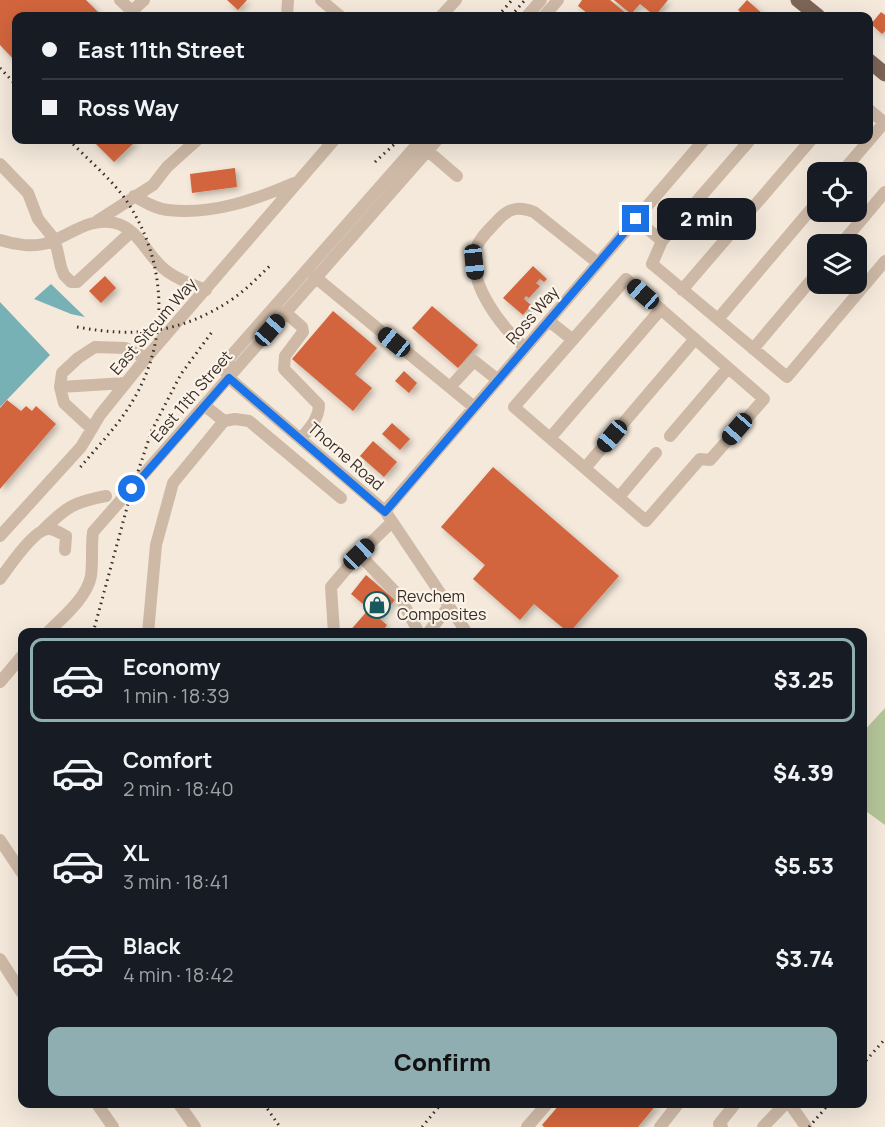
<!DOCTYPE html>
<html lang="en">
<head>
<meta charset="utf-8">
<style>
	body { margin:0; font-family:Manrope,sans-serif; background:#20242c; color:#f1f3f6; height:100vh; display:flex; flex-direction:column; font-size:22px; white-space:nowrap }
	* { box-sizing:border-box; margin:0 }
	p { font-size:20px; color:#9ea1a6 }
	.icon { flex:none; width:33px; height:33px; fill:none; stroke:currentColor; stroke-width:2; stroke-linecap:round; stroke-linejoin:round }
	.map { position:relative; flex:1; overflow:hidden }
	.drawer { position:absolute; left:18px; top:628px; width:849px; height:480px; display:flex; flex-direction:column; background:#171b24; border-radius:12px; box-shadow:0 6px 24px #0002 }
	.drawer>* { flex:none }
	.guide { position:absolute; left:12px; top:12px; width:861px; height:132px; border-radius:12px; box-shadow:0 6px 24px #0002; display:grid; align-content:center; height:132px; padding:0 30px; background:#171b24 }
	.tools { position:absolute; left:807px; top:162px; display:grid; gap:12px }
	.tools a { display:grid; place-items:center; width:60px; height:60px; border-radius:12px; background:#171b24; box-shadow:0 6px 24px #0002; font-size:30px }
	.end { position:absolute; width:27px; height:27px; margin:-14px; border:8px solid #1a73e8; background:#fff; box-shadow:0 0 0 3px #fff }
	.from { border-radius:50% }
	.bubble { position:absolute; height:42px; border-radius:12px; background:#171b24; box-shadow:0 6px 24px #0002; font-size:20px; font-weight:800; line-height:42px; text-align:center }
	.car { position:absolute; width:18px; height:36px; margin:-18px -9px; border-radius:8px; box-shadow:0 0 4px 2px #0007; background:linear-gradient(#222 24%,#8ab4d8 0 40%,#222 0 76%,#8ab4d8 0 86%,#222 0) }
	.guide b { display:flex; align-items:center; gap:21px; height:57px; font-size:22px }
	.guide b+b { border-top:2px solid #363941 }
	.guide i { width:15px; height:15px; background:#f1f3f6 }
	ul { padding:10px 0 0; list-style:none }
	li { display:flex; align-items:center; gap:18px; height:84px; margin:0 12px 9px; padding:0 18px; border:3px solid transparent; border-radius:12px }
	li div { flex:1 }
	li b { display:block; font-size:22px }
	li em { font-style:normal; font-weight:800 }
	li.active { border-color:#8faeb2 }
	li>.icon { width:54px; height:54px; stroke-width:1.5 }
	.button { display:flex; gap:12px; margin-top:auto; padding:12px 30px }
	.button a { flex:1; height:69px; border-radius:12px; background:#8faeb2; color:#111; font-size:24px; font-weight:800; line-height:69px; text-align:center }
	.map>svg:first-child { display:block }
</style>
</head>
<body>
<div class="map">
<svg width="885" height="1127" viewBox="0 0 885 1127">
	<defs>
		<filter id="shadow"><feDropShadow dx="3" dy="3" stdDeviation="3" flood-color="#0004"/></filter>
	</defs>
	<rect width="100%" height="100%" fill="#f4e9db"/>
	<path fill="#b5c599" d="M885,708V825L863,809L862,733Z"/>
	<path fill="#77b0b5" d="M51,284L85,317L71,314L34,299Z
		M0,302L50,355L0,407Z"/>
	<path fill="#d2653c" filter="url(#shadow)" d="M0,0H86L102,16H16V62L0,45Z
		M227,0H247L238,10Z
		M582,0H610L627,14L624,16H613L611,14L609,16H591L578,6Z
		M614,0H668L655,16L640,4L631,14Z
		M747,0L765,16H745L738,10Z
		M881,12L885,15V31L882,34L871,24Z
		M92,140H137L114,162Z
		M235,168L237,187L192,193L190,174Z
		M533,266L547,279L544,282L540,279L536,283L540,286L529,298L526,296L524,299L531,305L523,315L503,298Z
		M105,276L116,288L101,303L89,291Z
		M432,306L478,345L458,368L412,328Z
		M333,311L377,348L355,374L372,388L353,411L292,359Z
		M404,371L417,383L409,393L395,381Z
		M7,400L21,411L26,406L32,411L36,406L56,424L0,489V408Z
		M392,423L410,439L400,450L382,434Z
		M373,441L397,462L384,477L360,456Z
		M493,467L619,576L569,633L534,604L520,620L473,579L485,565L441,527Z
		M366,575L395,600L380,619L387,625L381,633H348L369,609L351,594Z
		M560,1104H657L638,1127H544L542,1125Z"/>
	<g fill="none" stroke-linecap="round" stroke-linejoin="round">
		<path stroke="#ceb9a6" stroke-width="12" d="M120,0L137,16
			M321,0L340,16
			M132,11L144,0
			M287,16L288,0
			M441,16L456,0
			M527,16L541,0
			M544,16L558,0
			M868,109L885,123
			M421,140L230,357L224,369L229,378L385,511L467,633
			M750,140L662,241L652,264L787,377L885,261
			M428,151L457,176
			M0,164L28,193L38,219L55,240L61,267L64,275L71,282H77L131,232
			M842,172L884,123
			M134,196C145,202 156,209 168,210C212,215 255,200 294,183
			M636,219L662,241
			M97,221L153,185L167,167L197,140
			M0,240C15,245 35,248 50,242C72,234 90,217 115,223C140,229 148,259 168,272C179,280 193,285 206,290
			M841,244L885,192
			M315,277L394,342
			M626,279L764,399L710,460L700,459L646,521L514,407Z
			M682,290L811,140
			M285,312L302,327L303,332L285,356L284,369L319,405C319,419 309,428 301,439
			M718,319L818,201
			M549,321L573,340
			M402,348L474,407
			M525,348C501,326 467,284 476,249C479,238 490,229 498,220C509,208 519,206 534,212L598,263
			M753,349L818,272
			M60,387L126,383
			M450,387L474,361L498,380
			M224,421L235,419L249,421L341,498
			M92,429L64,403L60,387L62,373L78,358L95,347L125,348L146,358
			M670,436L728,368
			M550,438L661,309
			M585,468L695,339
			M619,497L656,453
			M385,511L704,140
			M43,530C66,507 74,502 106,496
			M0,536L81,447L100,415L146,358L334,140
			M359,554L392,522
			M0,579C8,568 35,528 49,529C55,529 61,534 66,536L65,550
			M47,633C62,618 87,598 91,576C93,561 91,547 93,532L437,140
			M148,633L156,545L173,483L224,421L205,406
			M334,633L331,587L359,554L400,597L419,633
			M428,633L449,606
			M0,682L22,656
			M0,840L22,873
			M0,959L22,993
			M97,1104L113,1127
			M179,1104L195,1127
			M790,1104L806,1127
			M527,1127L547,1104
			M660,1127L678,1104
			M722,1127L719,1124L735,1104
			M763,1127L785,1104"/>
		<path stroke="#7d6557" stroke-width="15" d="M798,0L818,16
			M868,60L885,74"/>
		<path stroke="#392e27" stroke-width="3" stroke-dasharray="1.5 4.5" stroke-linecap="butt" d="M498,16L512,0
			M511,16L525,0
			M0,68L16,85
			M69,140C88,160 113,180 128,203C167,263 170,340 132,402C118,426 96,448 78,470
			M375,162L399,140
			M77,327C136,338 183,333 234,298C248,288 260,275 272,264
			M93,633L132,489L152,430L181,374L212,332
			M862,1065L885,1039
			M264,1104L280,1127
			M422,1127L441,1104
			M809,1127L829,1104"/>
	</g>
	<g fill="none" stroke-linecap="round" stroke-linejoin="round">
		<path stroke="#1a73e8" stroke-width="8" d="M132,489L229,378L385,512L636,219"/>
	</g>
	<defs>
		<symbol id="shop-ring" viewBox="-11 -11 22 22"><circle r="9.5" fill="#fbf3e8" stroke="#18595f" stroke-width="1.5"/><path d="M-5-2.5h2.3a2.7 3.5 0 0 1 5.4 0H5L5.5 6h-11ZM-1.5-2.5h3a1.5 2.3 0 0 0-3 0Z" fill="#18595f"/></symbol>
	</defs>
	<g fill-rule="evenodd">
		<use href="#shop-ring" x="362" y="590" width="30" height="30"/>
	</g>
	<g text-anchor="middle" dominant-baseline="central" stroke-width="4.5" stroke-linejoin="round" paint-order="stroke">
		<g font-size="16" fill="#392e27" stroke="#fbf3e8">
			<text transform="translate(532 315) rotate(-49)">Ross Way</text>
			<text transform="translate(153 326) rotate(-49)">East Sitcum Way</text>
			<text transform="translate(191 396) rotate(-49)">East 11th Street</text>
			<text transform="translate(346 456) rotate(41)">Thorne Road</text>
		</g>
		<g font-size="16" fill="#392e27" stroke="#fbf3e8" text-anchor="start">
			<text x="397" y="596">Revchem<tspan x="397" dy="18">Composites</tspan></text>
		</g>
	</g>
</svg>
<div class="tools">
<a><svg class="icon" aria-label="locate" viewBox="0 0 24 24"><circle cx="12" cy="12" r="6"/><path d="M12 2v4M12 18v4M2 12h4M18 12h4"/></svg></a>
<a><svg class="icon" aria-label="layers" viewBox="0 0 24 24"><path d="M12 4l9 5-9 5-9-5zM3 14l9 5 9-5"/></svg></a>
</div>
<i class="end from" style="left:132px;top:489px"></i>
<i class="end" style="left:636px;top:219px"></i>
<div class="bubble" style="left:657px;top:198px;width:99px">2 min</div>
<i class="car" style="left:474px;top:262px;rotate:174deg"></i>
<i class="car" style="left:643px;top:294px;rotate:311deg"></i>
<i class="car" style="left:270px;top:330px;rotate:41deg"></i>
<i class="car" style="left:394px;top:342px;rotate:309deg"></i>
<i class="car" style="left:737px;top:429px;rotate:221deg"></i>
<i class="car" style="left:612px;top:436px;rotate:220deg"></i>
<i class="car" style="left:359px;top:554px;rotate:46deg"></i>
<div class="guide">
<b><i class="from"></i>East 11th Street</b>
<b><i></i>Ross Way</b>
</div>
<section class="drawer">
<ul>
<li class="active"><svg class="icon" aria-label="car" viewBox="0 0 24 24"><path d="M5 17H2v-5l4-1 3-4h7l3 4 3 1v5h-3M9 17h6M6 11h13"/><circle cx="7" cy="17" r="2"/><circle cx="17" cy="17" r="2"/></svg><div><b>Economy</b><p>1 min · 18:39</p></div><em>$3.25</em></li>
<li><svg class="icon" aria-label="car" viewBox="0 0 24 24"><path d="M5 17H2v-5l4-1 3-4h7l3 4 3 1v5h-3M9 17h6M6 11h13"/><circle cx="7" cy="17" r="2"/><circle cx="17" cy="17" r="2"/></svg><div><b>Comfort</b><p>2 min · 18:40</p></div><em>$4.39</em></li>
<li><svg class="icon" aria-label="car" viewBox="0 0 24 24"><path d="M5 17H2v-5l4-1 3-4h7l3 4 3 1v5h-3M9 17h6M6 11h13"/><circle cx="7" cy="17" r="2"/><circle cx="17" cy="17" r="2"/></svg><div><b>XL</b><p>3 min · 18:41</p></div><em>$5.53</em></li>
<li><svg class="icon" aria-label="car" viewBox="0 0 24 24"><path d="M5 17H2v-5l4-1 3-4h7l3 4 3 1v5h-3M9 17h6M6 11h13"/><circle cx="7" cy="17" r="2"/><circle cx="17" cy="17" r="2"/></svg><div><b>Black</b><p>4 min · 18:42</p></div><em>$3.74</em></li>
</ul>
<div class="button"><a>Confirm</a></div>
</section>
</div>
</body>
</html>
